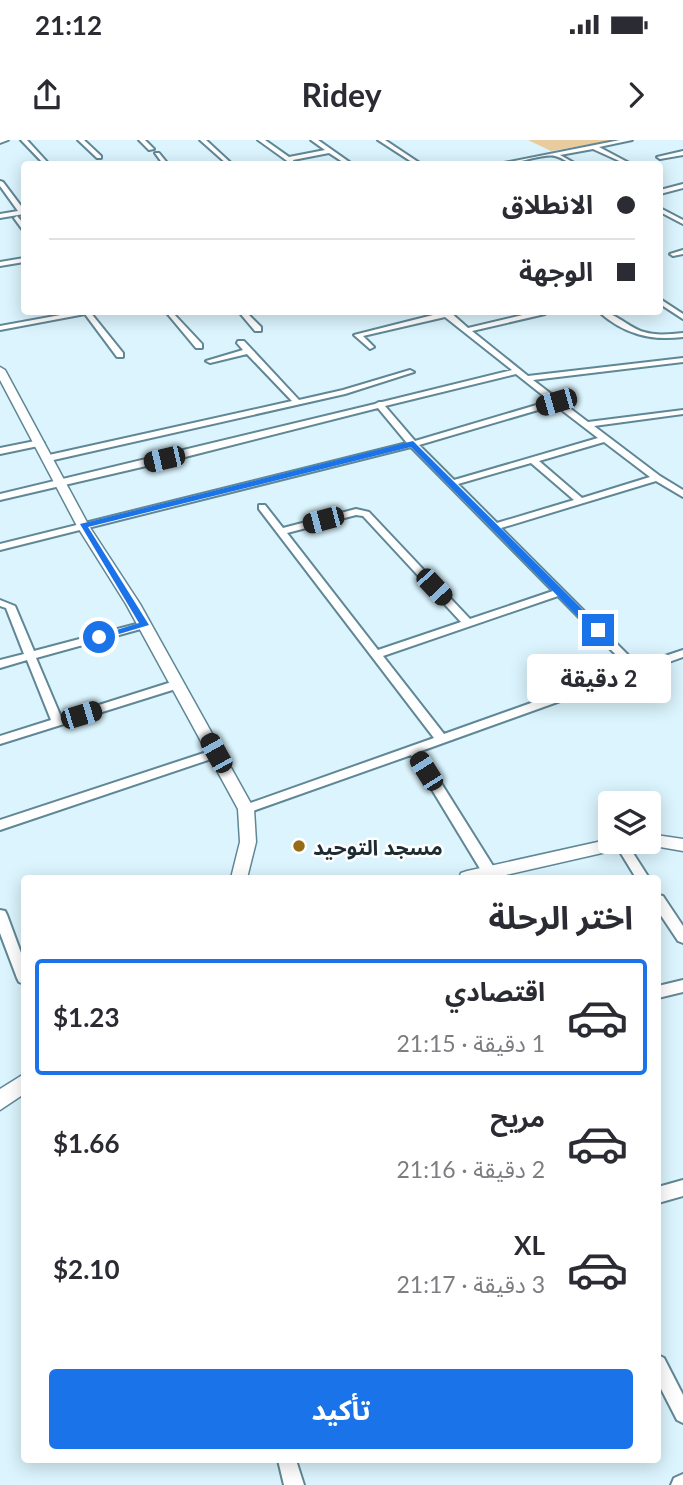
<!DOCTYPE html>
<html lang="ar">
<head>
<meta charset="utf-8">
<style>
	body { margin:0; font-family:Lato,"Noto Sans Arabic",sans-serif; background:#f7f7f7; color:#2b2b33; direction:rtl; height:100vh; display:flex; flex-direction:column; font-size:26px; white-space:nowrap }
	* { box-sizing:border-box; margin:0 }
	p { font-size:23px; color:#7c7c81 }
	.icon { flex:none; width:38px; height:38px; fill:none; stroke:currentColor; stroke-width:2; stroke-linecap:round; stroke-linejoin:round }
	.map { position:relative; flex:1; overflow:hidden; direction:ltr }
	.drawer { position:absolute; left:21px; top:735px; width:640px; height:588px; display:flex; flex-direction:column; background:#fff; border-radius:7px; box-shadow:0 4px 18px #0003; direction:rtl }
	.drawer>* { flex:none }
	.top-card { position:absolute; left:21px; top:21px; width:642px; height:154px; border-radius:7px; box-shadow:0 4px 18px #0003; direction:rtl; display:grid; align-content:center; height:154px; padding:0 28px; background:#fff }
	.controls { position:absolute; left:598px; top:651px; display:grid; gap:14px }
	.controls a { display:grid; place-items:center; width:63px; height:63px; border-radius:7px; background:#fff; box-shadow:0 4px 18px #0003; font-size:35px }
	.end { position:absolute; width:32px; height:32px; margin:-16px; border:9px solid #1a73e8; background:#fff; box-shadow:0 0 0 4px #fff }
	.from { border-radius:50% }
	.bubble { position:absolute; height:49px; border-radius:7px; background:#fff; box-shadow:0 4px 18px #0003; font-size:23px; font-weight:700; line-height:49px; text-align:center; direction:rtl }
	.car { position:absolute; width:21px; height:42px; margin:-21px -10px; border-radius:9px; box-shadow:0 0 5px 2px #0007; background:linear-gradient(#222 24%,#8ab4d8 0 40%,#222 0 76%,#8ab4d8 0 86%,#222 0) }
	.top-card b { display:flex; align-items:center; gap:24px; height:66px; font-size:26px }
	.top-card b+b { border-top:2px solid #e1e1e2 }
	.top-card i { width:18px; height:18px; background:#2b2b33 }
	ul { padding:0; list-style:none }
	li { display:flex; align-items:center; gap:21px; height:116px; margin:0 14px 10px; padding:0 14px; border:4px solid transparent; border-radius:7px }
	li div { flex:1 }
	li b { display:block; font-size:26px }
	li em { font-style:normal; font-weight:700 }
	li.current { border-color:#1a73e8 }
	li>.icon { width:63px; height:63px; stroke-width:1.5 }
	h2 { padding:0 28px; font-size:32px; line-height:84px }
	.cta { display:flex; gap:14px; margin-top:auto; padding:14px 28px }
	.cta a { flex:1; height:80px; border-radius:7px; background:#1a73e8; color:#fff; font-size:28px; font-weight:700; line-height:80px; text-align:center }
	.status { display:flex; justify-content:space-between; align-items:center; height:49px; padding:0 35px; background:#fff; direction:ltr }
	.status svg { height:19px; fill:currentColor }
	header { display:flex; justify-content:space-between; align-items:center; height:91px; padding:0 28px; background:#fff; font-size:32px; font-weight:700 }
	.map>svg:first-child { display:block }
</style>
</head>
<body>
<div class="status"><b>21:12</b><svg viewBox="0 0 49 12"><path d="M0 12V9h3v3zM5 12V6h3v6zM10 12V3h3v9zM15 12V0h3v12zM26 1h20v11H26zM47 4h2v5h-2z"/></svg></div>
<header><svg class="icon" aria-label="forward" viewBox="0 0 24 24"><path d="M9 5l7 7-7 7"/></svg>Ridey<svg class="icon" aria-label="share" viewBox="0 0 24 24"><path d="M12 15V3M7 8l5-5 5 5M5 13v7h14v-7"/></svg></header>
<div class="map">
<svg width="683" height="1345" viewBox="0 0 683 1345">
	<rect width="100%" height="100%" fill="#dbf4fd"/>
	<path fill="#e9cc9d" d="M528,0H617L551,11Z"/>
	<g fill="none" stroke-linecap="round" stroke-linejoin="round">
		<defs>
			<path id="minor" d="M0,0H8L0,3Z
				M21,0H27L49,24H44Z
				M78,0H84L101,16V18H97Z
				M139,0H145L154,9L149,10Z
				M200,0H206L232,24H227Z
				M258,0H265L289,17L325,10L311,0H318L352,24H346L329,13L293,20L294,23H290Z
				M378,0H385L421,24H415Z
				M620,0H632L599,7L631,24H626L593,9L560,15L576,24C568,24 564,18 555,16C543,13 515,25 499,24Z
				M683,11V15L660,19L657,17Z
				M155,13H159L168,24H163Z
				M0,41L3,42L24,70V74L0,78V74L18,71L0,46Z
				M683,44V48L660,54V50Z
				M660,68L683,80V84L660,72Z
				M17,76L24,84V90L22,89L14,78Z
				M683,110V114L673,116L670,114Z
				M24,118V122L0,126V122Z
				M660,159L683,174V179L660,164Z
				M77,172H90L123,213V217H117L85,174L0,190V186Z
				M166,172H172L202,204V208H196Z
				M239,172H246L261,187V191H255Z
				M441,172H450L468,188L535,172H545V174L472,191L528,236L683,218V222L533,240L588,282L683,270V274L594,286L660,336L683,350V357L656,341L501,388L638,525L683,510V517L421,611L495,729L496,733L495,737H485L411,615L250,672H242L240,669L242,666L434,598L259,369V365H265L283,388L356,369L369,372L470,479L553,451L411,307L0,410V404L407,303L378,268L185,317L0,360V354L375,264L379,262H382L512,230L445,177L363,196L374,207L370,209L354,195L441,173ZM516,234L550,261L415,301L385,266ZM555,265L598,298L454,340L419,305ZM604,302L650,337L582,358L539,321ZM531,323L574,360L497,383L458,344ZM356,375L363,376L461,482L378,510L287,393ZM558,456L629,528L444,594L383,516Z
				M599,172C614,171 629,188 644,192C657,196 670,194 683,193V197C650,201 624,194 599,172Z
				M238,201H244L299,260L343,250L410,230L414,232L345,254L49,321L45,318L49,315L292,261L247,214L210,223L206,221L243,210L237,203Z
				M40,300L44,303L43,305L0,314V308Z
				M0,460L15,466L34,511L144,482L149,485L148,487L36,518L61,577L178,540L183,544L182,547L0,604V596L51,580L27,520L0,528V520L24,514L6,468L0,466Z
				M216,609L220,610L222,613L220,616L0,690V680Z
				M614,702H626L649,738H636Z
				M658,755L663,756L683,786V803L678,801L658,771Z
				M0,770L5,771L7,775L24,821V844L19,842L17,838L0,793Z
				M683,840V852L658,858V846Z
				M683,1040V1056L658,1063V1047Z
				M658,1215L664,1218L683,1255V1283L677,1280L658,1243Z
				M278,1320H296L304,1345H284Z
				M683,1334V1345H671L674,1338Z"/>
			<path id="tertiary" d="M0,227L5,230L89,386L140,464L254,669L256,702L247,738H231L240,702L238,669L126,464L77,386L0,240Z
				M649,694L683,699V711L643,704L642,702H649Z
				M611,699V702H632L630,706L624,708L493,738H459L461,733L467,731Z
				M24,934V954L0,970V949Z"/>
		</defs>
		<use href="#minor" stroke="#608795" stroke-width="4"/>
		<use href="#tertiary" stroke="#608795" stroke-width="3"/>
		<use href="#minor" fill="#fff" fill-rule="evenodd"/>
		<use href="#tertiary" fill="#fff" fill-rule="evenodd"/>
	</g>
	<path fill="#1a73e8" d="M413,301L601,488V493H594L411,307L88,387L149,485L99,500L94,497L139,483L80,384Z"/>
	<circle fill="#956c17" stroke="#fff" stroke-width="2.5" cx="299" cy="706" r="7"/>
	<g text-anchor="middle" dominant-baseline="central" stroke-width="5" stroke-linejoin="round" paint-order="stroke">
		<g font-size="21" font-weight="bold" fill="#1c2c32" stroke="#fff" text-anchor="start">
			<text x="313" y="706">مسجد التوحيد</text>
		</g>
	</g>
</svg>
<div class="controls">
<a><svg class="icon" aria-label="layers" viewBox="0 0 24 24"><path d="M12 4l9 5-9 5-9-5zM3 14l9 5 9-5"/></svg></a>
</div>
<i class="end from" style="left:99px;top:497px"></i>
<i class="end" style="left:598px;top:490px"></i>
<div class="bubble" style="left:527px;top:514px;width:144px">2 دقيقة</div>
<i class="car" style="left:556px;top:262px;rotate:254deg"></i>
<i class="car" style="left:164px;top:319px;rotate:257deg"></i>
<i class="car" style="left:323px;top:380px;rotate:255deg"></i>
<i class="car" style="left:434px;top:447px;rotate:137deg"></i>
<i class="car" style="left:81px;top:575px;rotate:73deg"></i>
<i class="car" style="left:216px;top:613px;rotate:331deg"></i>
<i class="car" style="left:426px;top:631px;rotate:328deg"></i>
<div class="top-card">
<b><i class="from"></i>الانطلاق</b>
<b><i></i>الوجهة</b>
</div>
<section class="drawer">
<h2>اختر الرحلة</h2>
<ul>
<li class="current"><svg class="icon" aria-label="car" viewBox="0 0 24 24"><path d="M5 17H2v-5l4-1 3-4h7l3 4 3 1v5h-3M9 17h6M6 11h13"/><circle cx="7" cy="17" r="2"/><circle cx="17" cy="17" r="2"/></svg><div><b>اقتصادي</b><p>1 دقيقة · 21:15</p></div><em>$1.23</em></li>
<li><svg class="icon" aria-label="car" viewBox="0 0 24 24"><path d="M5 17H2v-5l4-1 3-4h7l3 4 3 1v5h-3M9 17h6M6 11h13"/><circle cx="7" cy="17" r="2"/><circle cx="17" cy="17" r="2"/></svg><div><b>مريح</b><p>2 دقيقة · 21:16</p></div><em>$1.66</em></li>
<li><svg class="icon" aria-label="car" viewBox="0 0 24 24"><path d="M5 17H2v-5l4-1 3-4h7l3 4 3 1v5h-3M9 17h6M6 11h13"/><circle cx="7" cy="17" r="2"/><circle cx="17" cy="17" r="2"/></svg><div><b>XL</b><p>3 دقيقة · 21:17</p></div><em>$2.10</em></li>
</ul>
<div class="cta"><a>تأكيد</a></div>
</section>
</div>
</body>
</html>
